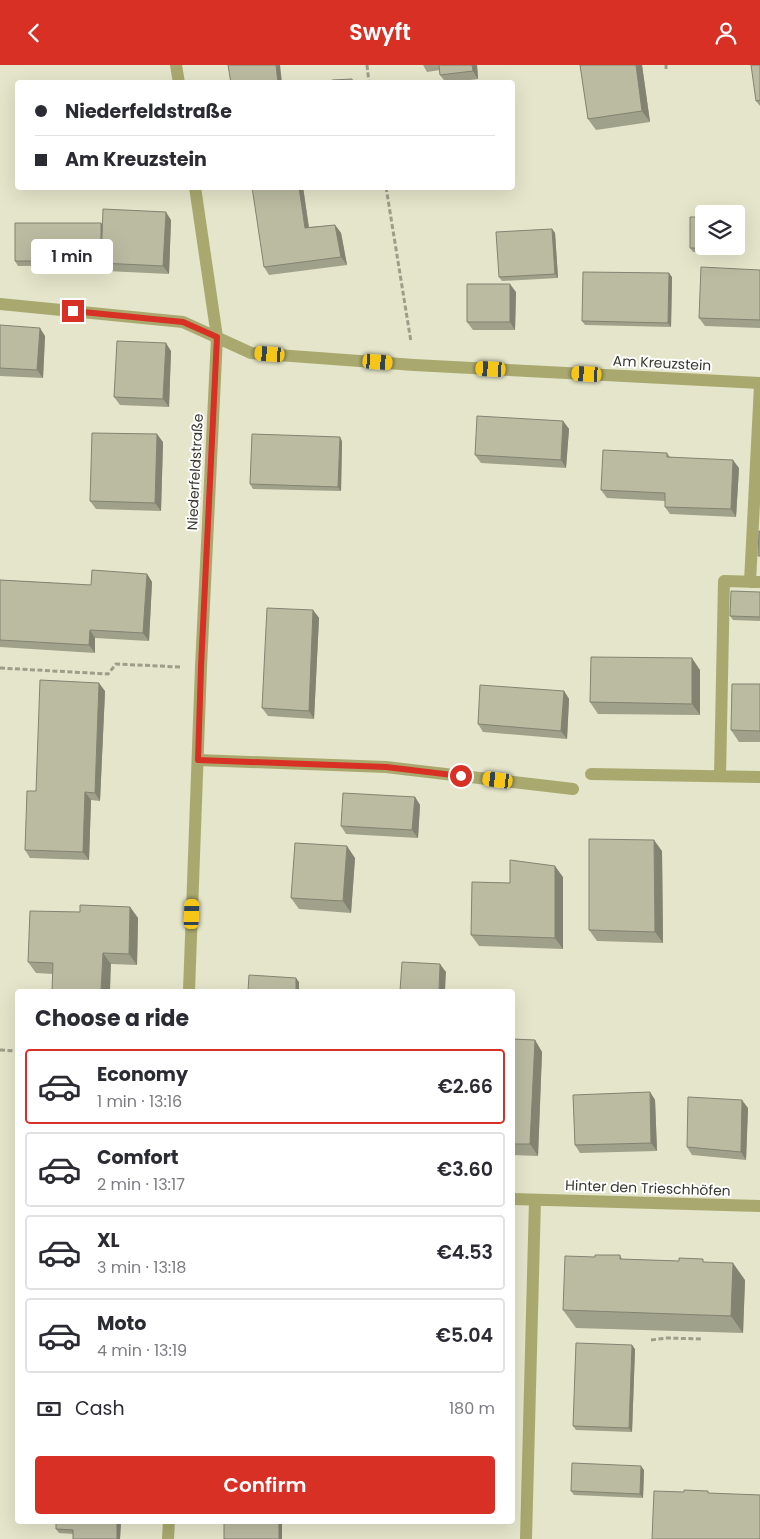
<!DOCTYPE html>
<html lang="en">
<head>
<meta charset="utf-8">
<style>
	body { margin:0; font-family:Poppins,sans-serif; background:#f2f2f3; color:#2b2b33; height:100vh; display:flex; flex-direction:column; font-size:19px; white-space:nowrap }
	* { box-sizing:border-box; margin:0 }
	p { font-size:16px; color:#7c7c81 }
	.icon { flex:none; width:28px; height:28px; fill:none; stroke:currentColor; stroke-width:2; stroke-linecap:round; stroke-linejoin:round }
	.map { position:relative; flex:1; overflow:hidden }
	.panel { position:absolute; left:15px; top:924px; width:500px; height:535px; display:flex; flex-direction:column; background:#fff; border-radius:5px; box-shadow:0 5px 20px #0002 }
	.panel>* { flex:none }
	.top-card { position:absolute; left:15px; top:15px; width:500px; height:110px; border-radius:5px; box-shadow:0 5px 20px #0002; display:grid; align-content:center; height:110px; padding:0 20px; background:#fff }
	.fabs { position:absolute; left:695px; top:140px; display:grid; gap:10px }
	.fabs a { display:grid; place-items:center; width:50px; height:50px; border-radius:5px; background:#fff; box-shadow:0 5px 20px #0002; font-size:25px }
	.end { position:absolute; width:22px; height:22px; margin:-11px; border:6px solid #d93025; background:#fff; box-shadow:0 0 0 2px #fff }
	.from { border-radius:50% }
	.bubble { position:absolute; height:35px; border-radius:5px; background:#fff; box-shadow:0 5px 20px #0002; font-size:16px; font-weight:600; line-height:35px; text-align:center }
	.car { position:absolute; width:15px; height:30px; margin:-15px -8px; border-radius:6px; box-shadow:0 0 4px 1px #0007; background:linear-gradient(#f5c518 24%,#345 0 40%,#f5c518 0 76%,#345 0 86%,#f5c518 0) }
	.top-card b { display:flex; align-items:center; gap:18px; height:48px; font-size:19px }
	.top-card b+b { border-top:1px solid #e1e1e2 }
	.top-card i { width:12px; height:12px; background:#2b2b33 }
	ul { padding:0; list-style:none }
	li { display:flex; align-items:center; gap:15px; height:75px; margin:0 10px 8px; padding:0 10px; border:2px solid #e1e1e2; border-radius:5px }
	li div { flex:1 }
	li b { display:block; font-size:19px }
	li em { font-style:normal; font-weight:600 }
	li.active { border-color:#d93025 }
	li>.icon { width:45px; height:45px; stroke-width:1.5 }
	h2 { padding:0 20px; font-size:22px; line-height:60px }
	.pay { display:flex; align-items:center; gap:12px; height:55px; padding:0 20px; font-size:19px }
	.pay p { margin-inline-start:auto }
	.button { display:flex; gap:10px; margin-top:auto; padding:10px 20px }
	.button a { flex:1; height:58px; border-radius:5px; background:#d93025; color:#fff; font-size:20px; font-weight:600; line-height:58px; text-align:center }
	header { display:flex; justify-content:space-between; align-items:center; height:65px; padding:0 20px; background:#d93025; color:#fff; font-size:22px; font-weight:600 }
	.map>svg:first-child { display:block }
</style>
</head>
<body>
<header><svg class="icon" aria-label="back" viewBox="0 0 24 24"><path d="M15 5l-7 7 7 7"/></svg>Swyft<svg class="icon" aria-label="person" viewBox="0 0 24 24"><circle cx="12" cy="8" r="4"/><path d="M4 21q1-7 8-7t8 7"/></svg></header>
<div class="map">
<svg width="760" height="1474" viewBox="0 0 760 1474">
	<rect width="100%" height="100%" fill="#e4e5ca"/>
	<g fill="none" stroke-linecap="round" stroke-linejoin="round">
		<path stroke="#9d9e8a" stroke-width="3" stroke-dasharray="5 2.5" stroke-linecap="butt" d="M367,0L369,18
			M666,0V4
			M386,122L411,277
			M0,603L108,609L116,599L180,602
			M0,985L18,986
			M651,1275L667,1273L703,1274"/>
		<path stroke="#a9a96f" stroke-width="12" d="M176,0L179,18
			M0,239L183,257L251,288L414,300L760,318
			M750,517L760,320
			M198,695L386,702L573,724
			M591,709L760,712
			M720,711L724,516L760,517
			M189,926L201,602L217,272L195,122
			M512,1134L760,1141
			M168,1474L169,1456
			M526,1474L535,1135"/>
	</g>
	<path fill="#a0a18a" d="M423,0H477L478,14L446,18L440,10V5L427,7Z
		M580,0H642L650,57L596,65L588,54Z
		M760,0V41L756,36Z
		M303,122L309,162L335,160L341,168L347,200L269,210L264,202Z
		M171,155L169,209L106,206L103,200L18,201L15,196L101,158L103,161Z
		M552,164L555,168L558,213L502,216L499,212Z
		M704,181H720V187H693L690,183Z
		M760,205V263L705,261L699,253Z
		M672,212L671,262L585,260L582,256Z
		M516,227L515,265H473L467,257Z
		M0,260L45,271L43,313L0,311Z
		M171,286L169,342L120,340L114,332Z
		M563,356L569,364L566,403L481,398L475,390Z
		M342,376L341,426L253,424L250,419Z
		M163,377L161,446L96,444L90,436Z
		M667,388L670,392L739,403L736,452L670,449L665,442V436L607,433L601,425Z
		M147,509L152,517L149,576L95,573V588L0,582V515L91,520Z
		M760,527V556L733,555L730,551Z
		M313,545L319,553L314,654L268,651L262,643Z
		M700,605V650L598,649L590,637Z
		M760,619V677H739L731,665Z
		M105,626L100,736L91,735L89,795L30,793L25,785L36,726Z
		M564,626L569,634L567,674L483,667L478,659Z
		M415,732L420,740L418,773L346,769L341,761Z
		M662,786L663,878L597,876L589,865Z
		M355,793L351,848L299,844L291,833Z
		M563,812V884L479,881L471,870L510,818Z
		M130,842L138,853L137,900L111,899L53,909L36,908L28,897L80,847Z
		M512,974L535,975L542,987L538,1091L512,1090Z
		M650,1027L655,1035L657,1086L580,1088L575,1080Z
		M748,1043L746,1095L692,1090L687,1082Z
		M620,1190L622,1194L705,1197L745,1215L743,1268L576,1263L563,1245L595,1192Z
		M635,1284L632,1367L576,1365L573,1361Z
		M644,1405L643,1433L574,1430L571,1426Z
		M56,1456H121L120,1474L73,1469L59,1468L56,1464Z"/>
	<path fill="#828371" d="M276,0H280L282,18H278Z
		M472,0H477L478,14L473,6Z
		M636,0H642L650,57L642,46Z
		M299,122H303L310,171L305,163Z
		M166,147L171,155L169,209L163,201Z
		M101,158L104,162L101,196Z
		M335,160L341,168L347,200L341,192Z
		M552,164L555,168L558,213L555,209Z
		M717,181H720V187L717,183Z
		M669,208L672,212L671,262L668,258Z
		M510,219L516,227L515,265L510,257Z
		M40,263L45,271L43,313L37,305Z
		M166,278L171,286L169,342L163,334Z
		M563,356L569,364L566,403L561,395Z
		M157,369L163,377L161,446L155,438Z
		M340,372L342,376L341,426L338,422Z
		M733,395L739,403L736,452L731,444Z
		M147,509L152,517L149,576L143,568Z
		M313,545L319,553L314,654L309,646Z
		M90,565L95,573V588L89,580Z
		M692,593L700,605V650L692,639Z
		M99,618L105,626L100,736L95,728Z
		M564,626L569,634L567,674L561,666Z
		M85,727L91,735L89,795L83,787Z
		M415,732L420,740L418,773L412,765Z
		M654,775L662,786L663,878L655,867Z
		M347,781L355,793L351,848L343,836Z
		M555,801L563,812V884L555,873Z
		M130,842L138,853L137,900L129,889Z
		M103,888L111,899L110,926H101Z
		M440,899L446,907L445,926H439Z
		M296,913L299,917V926H296Z
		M535,975L542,987L538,1091L530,1079Z
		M650,1027L655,1035L657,1086L651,1078Z
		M742,1035L748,1043L746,1095L741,1087Z
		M733,1198L745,1215L743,1268L731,1251Z
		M632,1280L635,1284L632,1367L629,1363Z
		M641,1401L644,1405L643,1433L640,1429Z
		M117,1456H121L120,1474H117Z
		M279,1456H282V1474H279Z"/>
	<path fill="#babba1" stroke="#828371" d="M228,0H276L278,18H231Z
		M439,0H472L473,6L440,10Z
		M580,0H636L642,46L588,54Z
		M751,0H760V35L756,36Z
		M352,14L353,18H332V15Z
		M252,122H299L305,163L335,160L341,192L264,202Z
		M103,144L166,147L163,201L101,198Z
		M690,152H704V181H717V183H690Z
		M15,158H101V196H15Z
		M552,164L555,209L499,212L496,167Z
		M701,202L760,205V255L699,253Z
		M583,207L669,208L668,258L582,256Z
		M467,219H510V257H467Z
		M0,260L40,263L37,305L0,303Z
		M117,276L166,278L163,334L114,332Z
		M477,351L563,356L561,395L475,390Z
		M92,368L157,369L155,438L90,436Z
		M252,369L340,372L338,422L250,419Z
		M603,385L667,388V392L733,395L731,444L665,442V428L601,425Z
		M759,466H760V491H758Z
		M92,505L147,509L143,568L90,565L89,580L0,575V515L91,520Z
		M731,526L760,527V552L730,551Z
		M267,543L313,545L309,646L262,643Z
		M591,592L692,593V639L590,637Z
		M40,615L99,618L95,728L85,727L83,787L25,785L27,726H36Z
		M732,619H760V666L731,665Z
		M480,620L564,626L561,666L478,659Z
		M343,728L415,732L412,765L341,761Z
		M589,774L654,775L655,867L589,865Z
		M295,778L347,781L343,836L291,833Z
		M510,795L555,801V873L471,870L472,817L510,818Z
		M80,840L130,842L129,889L103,888L101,926H52L53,898L28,897L30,846L80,847Z
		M402,897L440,899L439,926H400Z
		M249,910L296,913V926H248Z
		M512,974L535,975L530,1079H512Z
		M650,1027L651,1078L575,1080L573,1030Z
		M688,1032L742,1035L741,1087L687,1082Z
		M595,1190H620V1194L679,1196V1193L703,1194V1197L733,1198L731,1251L563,1245L565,1191L595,1192Z
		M576,1278L632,1280L629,1363L573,1361Z
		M572,1398L641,1401L640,1429L571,1426Z
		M684,1425L708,1426V1428L760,1430V1474H652L654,1426L684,1427Z
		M56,1456H117V1474H73V1465L56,1464Z
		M224,1456H279V1474H224Z"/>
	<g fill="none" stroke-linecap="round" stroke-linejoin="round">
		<path stroke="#d93025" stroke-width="6" d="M73,246L183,257L217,272L201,602L198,695L386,702L461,711"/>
	</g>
	<g text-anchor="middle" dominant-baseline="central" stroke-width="4" stroke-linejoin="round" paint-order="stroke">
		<g font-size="14" fill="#38392e" stroke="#fff">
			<text transform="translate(662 298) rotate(3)">Am Kreuzstein</text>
			<text transform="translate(195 407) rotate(-87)">Niederfeldstraße</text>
			<text transform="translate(648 1123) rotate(2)">Hinter den Trieschhöfen</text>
		</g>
	</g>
</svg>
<div class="fabs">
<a><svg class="icon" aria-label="layers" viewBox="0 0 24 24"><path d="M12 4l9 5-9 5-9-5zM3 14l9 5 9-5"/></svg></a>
</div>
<i class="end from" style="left:461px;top:711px"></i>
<i class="end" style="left:73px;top:246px"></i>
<div class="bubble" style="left:31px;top:174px;width:82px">1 min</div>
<i class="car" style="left:270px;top:289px;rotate:274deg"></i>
<i class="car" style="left:378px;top:297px;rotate:94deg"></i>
<i class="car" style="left:491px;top:304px;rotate:273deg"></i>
<i class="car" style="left:587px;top:309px;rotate:273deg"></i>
<i class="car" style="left:498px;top:715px;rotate:277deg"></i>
<i class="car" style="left:192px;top:849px;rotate:2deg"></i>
<div class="top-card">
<b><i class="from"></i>Niederfeldstraße</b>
<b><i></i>Am Kreuzstein</b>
</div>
<section class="panel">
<h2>Choose a ride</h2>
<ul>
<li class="active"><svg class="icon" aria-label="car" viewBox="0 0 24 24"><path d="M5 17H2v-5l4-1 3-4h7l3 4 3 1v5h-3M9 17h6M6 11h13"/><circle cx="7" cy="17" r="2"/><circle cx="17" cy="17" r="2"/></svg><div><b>Economy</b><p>1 min · 13:16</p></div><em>€2.66</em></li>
<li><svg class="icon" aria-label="car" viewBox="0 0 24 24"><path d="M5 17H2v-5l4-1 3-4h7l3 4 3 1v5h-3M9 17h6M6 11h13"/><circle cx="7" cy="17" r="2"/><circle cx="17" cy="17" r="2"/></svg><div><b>Comfort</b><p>2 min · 13:17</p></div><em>€3.60</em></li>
<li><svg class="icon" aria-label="car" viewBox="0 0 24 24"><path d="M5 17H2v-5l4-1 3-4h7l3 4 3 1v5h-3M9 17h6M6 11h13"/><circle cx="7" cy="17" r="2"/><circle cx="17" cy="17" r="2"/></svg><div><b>XL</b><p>3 min · 13:18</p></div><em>€4.53</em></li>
<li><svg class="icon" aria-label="car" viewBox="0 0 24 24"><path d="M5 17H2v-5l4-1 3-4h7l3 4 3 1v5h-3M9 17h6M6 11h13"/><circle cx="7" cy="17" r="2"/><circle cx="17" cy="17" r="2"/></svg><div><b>Moto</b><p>4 min · 13:19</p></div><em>€5.04</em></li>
</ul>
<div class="pay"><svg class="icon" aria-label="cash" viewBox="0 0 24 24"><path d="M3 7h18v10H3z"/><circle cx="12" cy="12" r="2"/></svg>Cash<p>180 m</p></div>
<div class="button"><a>Confirm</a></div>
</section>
</div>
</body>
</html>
